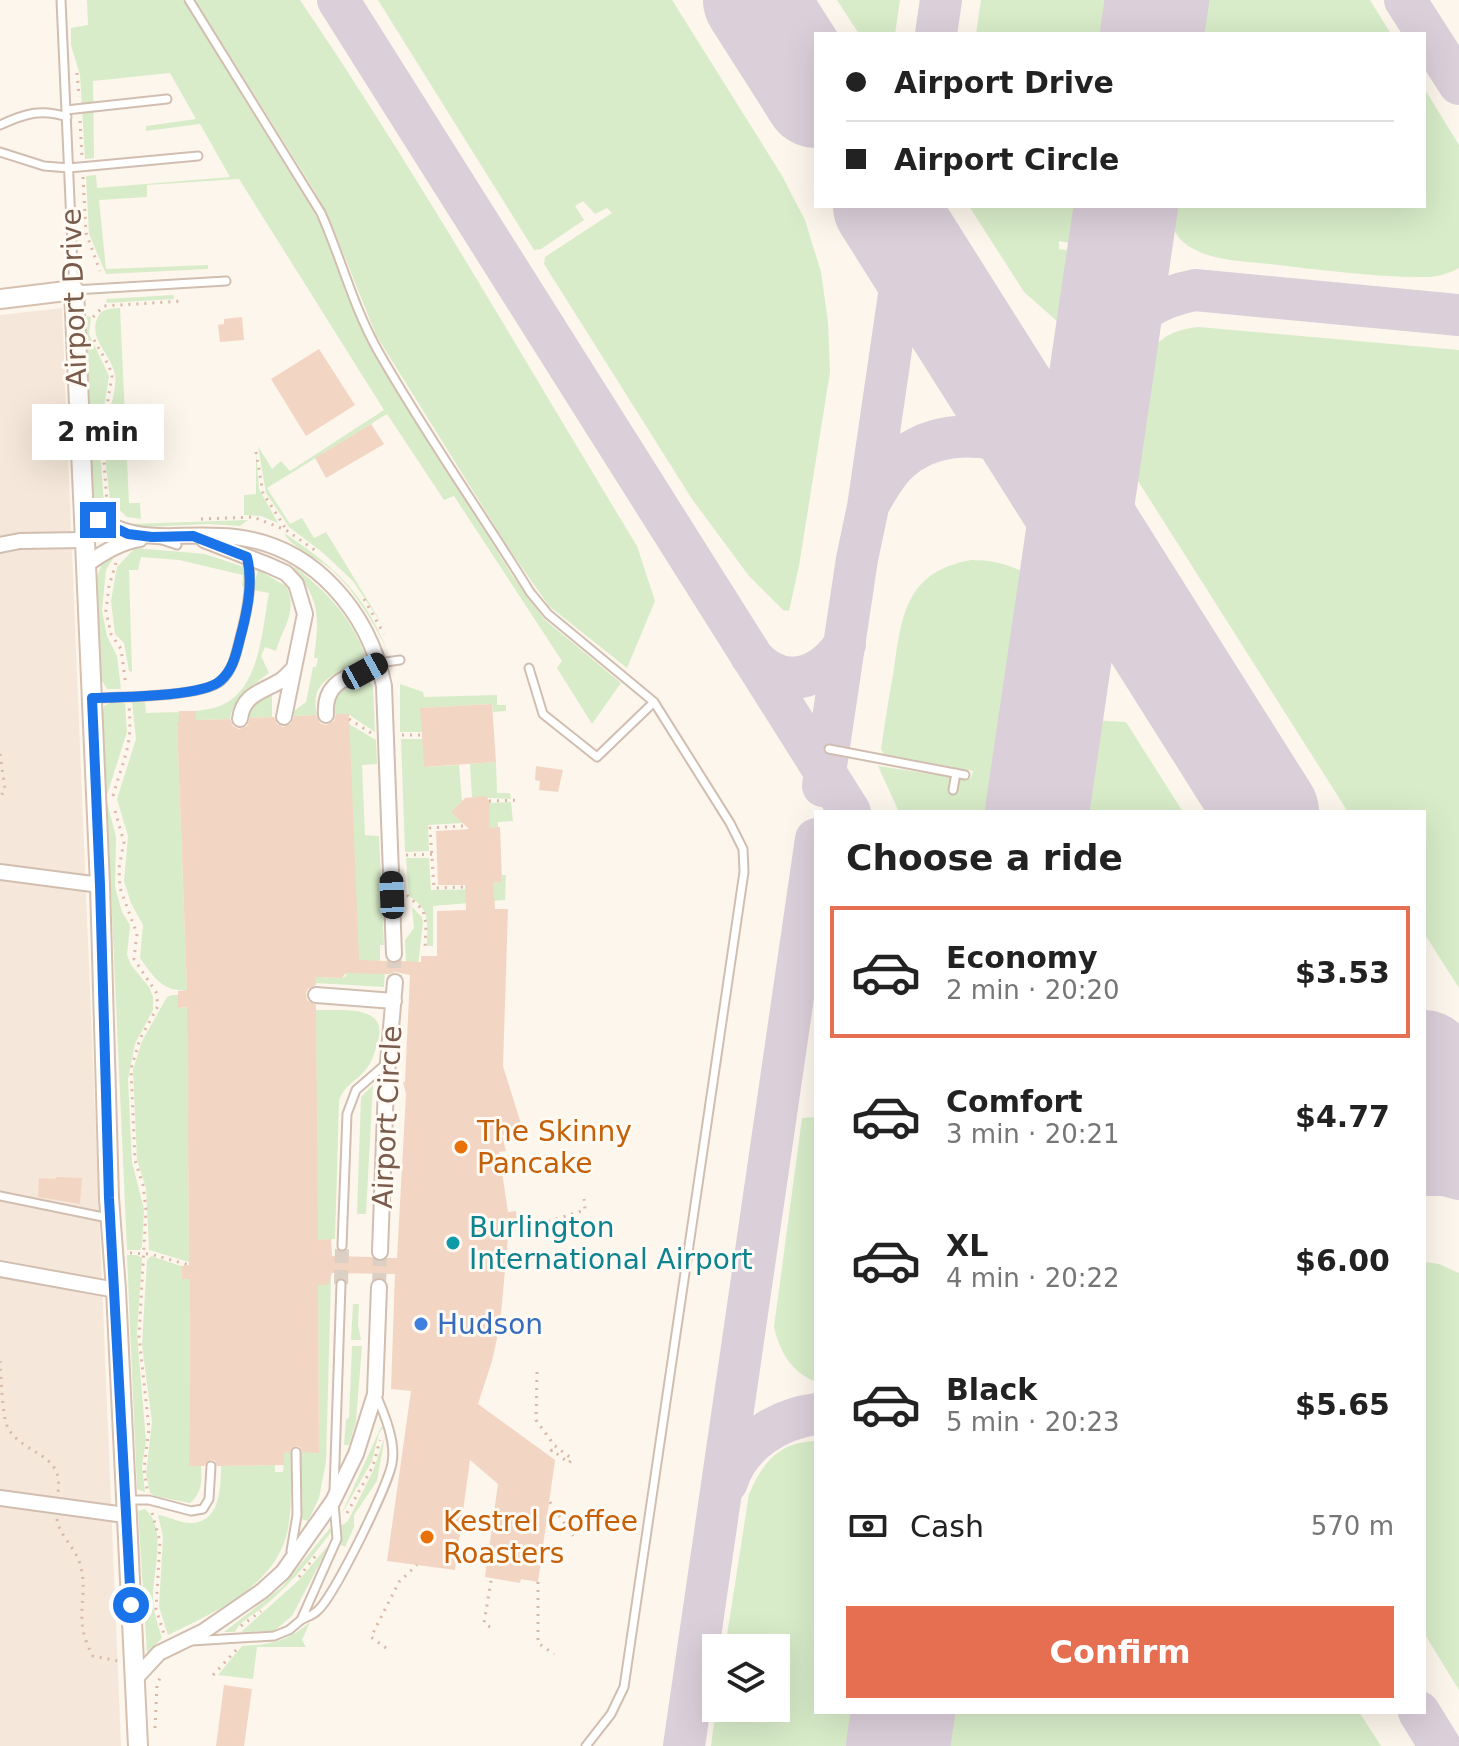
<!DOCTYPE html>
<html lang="en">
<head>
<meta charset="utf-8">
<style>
	body { margin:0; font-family:"DejaVu Sans",sans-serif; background:#f6f6f6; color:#222; height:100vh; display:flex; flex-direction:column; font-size:30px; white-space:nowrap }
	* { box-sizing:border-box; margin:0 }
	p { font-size:26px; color:#767676 }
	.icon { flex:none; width:44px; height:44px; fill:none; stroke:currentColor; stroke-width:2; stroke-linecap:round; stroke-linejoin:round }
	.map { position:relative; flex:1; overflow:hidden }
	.panel { position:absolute; left:814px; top:810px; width:612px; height:904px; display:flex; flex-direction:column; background:#fff; border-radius:0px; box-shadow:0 8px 32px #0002 }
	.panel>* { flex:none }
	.banner { position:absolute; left:814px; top:32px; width:612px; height:176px; border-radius:0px; box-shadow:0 8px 32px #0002; display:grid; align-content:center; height:176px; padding:0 32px; background:#fff }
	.controls { position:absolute; left:702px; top:1634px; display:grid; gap:16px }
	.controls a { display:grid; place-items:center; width:88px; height:88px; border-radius:0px; background:#fff; box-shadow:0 8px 32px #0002; font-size:40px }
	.end { position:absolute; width:36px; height:36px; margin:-18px; border:10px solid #1a73e8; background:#fff; box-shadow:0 0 0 4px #fff }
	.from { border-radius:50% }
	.bubble { position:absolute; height:56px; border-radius:0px; background:#fff; box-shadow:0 8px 32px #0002; font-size:26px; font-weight:600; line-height:56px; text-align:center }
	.car { position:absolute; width:24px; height:48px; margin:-24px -12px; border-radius:10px; box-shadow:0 0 6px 2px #0007; background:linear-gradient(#222 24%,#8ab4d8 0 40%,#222 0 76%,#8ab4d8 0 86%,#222 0) }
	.banner b { display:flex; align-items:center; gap:28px; height:76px; font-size:30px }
	.banner b+b { border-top:2px solid #e0e0e0 }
	.banner i { width:20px; height:20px; background:#222 }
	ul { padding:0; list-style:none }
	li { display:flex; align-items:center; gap:24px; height:132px; margin:0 16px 12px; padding:0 16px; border:4px solid transparent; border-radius:0px }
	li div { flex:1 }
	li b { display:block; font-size:30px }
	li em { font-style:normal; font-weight:600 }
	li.active { border-color:#e76f51 }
	li>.icon { width:72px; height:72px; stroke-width:1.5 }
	h2 { padding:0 32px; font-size:36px; line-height:96px }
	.pay { display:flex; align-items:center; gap:20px; height:88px; padding:0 32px; font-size:30px }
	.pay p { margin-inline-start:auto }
	.cta { display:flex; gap:16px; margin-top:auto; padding:16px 32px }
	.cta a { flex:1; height:92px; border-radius:0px; background:#e76f51; color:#fff; font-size:32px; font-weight:600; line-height:92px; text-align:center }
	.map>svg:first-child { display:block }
</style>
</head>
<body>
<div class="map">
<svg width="1459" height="1746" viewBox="0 0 1459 1746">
	<rect width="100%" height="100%" fill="#fdf6ec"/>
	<path fill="#f5e8da" d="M62,308L121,1746H0V315Z"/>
	<path fill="#d8ecc9" d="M87,0H183L318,219L370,346L512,575L544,619L621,683L592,724L557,668L562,661L454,496L444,500L387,414L267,488L290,524L302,518L314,538L326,532L384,627L353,581L322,552L289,527L266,493L258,446L272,469L281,461L290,471L384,410L239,179L147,185V197L99,200L106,269L208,265V269L106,274L89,234L86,176L96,175L97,188L230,177L200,124L146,131V126L196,119L170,73L93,81L94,158L85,159L80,75L71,45V28L88,25Z
		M195,0H300C420,177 526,364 637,546L655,601L627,668L549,606L511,552L376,335L332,225L314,190Z
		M378,0H672L781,174L805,220L821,272L828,322L830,372L799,566L789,611L783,610L749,576L692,499L544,264L545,257L612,213L607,208L595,214L583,201L575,206L584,220L541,249L534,250Z
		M837,0H900L895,34H859Z
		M981,0H1115L1109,34H976Z
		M1196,0H1370L1391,34H1191Z
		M1424,88L1459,145V268C1450,273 1440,276 1430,277C1377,278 1321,270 1269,264C1243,261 1213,261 1190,247C1175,238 1170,223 1167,206H1424Z
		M969,206H1083L1076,244L1059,241V249L1075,251L1065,320L1058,322L1024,292Z
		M173,295L174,299L107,303L106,299Z
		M120,308L129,503H140L141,519L127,517L110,501C108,476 102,449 106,425C109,409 117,392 115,375C112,355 87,338 98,317C102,308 111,309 120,308Z
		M87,316L91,317L89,334L109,376L99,440L104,503L105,508L120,519L118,525L97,510L93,503L85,322Z
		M1199,327L1459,350V988L1424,933V812H1348L1133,473C1127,452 1132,432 1136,412C1144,367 1144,332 1199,327Z
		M256,452L259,489L278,523L261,516L244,515V495L256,494Z
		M248,520L240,526L209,524L125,528L129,524Z
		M284,533C333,565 365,594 387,650C372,620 357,594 333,571C320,559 290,547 284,533Z
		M135,548L205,554L244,567L247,572L245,586H242L243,575L179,560L141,557L138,570H129L132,672L129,671L124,643L115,634L111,601L117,567Z
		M116,554L106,570L102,610L107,636L117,656L121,689H107L101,679L97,577L102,563Z
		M971,560C994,560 1010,565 1030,575L993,812H899L878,766L951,777L950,792L956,793L960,780L971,778L973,771L884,754L881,749C885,722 889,696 894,669C902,614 906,572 971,560Z
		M295,567C327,592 351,617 365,655L360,664C334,674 309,681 317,715L292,716L294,711L306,702L313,667H316L318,658H314C319,618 321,600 293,569Z
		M258,570L286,586C299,611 282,628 276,651L265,647L261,656L269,673C253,685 233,698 230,719L196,720L195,711L179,712V722L177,723L187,990C162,992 153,976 140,958L143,925L131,903L124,881L128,836L117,799L136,739L132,702H145L146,713C166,712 189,713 209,709C260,700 261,634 269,593L253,590Z
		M362,682H370L373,686L375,732L348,714H334C331,693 345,689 362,682Z
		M400,684L423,692L424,697L497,695V705H506V711L493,712L492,704L421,708L422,732H400Z
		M269,694L272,696V717L249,718L252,704Z
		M110,703H125L127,732L106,798L116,837L115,887L122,912L130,925L127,955L131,965L149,987L153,997V1010L135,1044L128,1079L132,1162L144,1209L142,1246L140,1250H127L103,712L104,706Z
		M1091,720L1126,722L1183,812H1075Z
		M349,724L376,740L377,764L362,765L365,835L379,836L384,945H380V969H385L384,987L315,983V968L317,977L342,978L346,976Z
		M401,739H422L425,767L459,765L462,801L452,812L463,823L428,825L429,851L405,852Z
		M496,762L497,793H510L511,799L472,797L470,764Z
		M511,802L513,821L498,822V828H474L487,817L490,803Z
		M406,858H429L431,890L493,889V883L502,882V875H506L505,900L433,906V946H427C427,921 431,911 409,896Z
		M412,907L422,917L423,923L418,966L406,965L405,940L414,928Z
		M172,995H178V1008L187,1007L189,1262L149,1250L146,1188L137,1160L133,1070L142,1041L167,997Z
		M316,1010C341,1011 391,1003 377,1044C375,1052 372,1061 367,1068C358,1081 344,1084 339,1101L335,1239L317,1240Z
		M373,1085L366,1214H357L361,1097Z
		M816,1115V1382C791,1372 780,1352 774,1327L802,1118L815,1117Z
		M127,1255H137L142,1258L137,1334L146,1441L142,1466L145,1492L137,1489Z
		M151,1256L181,1266L182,1279H190L189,1466H201C202,1481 202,1493 190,1503L155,1496L150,1493L146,1474L152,1422L142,1345L147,1260Z
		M1424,1262L1439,1264L1459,1273V1690L1424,1633Z
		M331,1277L326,1462L319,1498L308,1521L301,1519C305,1494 299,1476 300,1452H319L318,1280Z
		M353,1304H359L358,1325L361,1340H351Z
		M352,1346H362L356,1421L349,1445H344L346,1419L349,1418Z
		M381,1427H384L379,1433L372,1461L341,1515Z
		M385,1436L377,1481L354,1515V1527L345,1547L341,1545V1526L348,1521L373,1471Z
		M816,1441V1712H861L856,1746H711L716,1708H776V1648H725L749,1494C763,1462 779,1442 816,1441Z
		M275,1452H291C290,1479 293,1508 287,1533C274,1587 213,1613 168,1635L159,1607L163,1537L158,1515C167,1516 178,1522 188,1523C219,1525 221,1490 221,1466L275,1465V1472H283L284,1459Z
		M145,1509C168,1529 152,1574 153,1600C154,1614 158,1625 162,1638L147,1653L138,1511Z
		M330,1528L332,1531C310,1560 287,1589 258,1611C249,1617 239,1623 235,1632H224L282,1587Z
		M331,1542L292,1616L274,1631L241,1632L299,1580Z
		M310,1622L302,1640L306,1647H257L253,1679L218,1675L242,1646C269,1645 289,1641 310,1622Z
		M948,1712H1359L1381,1746H943Z"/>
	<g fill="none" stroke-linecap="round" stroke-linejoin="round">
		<path stroke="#dbcfda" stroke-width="42" d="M338,0L850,812
			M1405,0L1459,84
			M936,34L941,0
			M1106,345C1133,314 1154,298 1195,290L1459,315
			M870,502C878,488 886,473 898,462C931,431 987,429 1025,452C1036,458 1045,467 1054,475
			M751,656C782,692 821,680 845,644
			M823,786L857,559L868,507L912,206
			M1424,1083L1428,1115L1424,1141
			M1424,1175H1445L1459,1179
			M727,1482C739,1443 778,1419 816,1414
			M1419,1712L1440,1746
			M684,1746L816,839"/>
		<path stroke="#dbcfda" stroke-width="104" d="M755,0L816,96
			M1152,34L1157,0
			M885,206L1267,812
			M1037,812L1126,206
			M1424,1062L1459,1117
			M898,1746L903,1712"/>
	</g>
	<path fill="#f3d5c3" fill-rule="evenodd" d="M242,317L244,340L220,342L218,325L224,324V319Z
		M319,349L355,405L306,436L271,379Z
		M371,424L384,444L326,478L315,458Z
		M492,704L496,762L424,767L420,708Z
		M179,711H196V720L230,719L233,726L239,729L247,726L250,718L274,717L277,724L283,727L291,724L294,716L316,715L320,723L326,725L334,721L336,714H349L359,960L387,961L395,964L401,961L421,962V956H437V911L466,910L465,885H438L436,831L469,829L451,812L465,798L486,796L490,802L489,828L500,827L502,882L493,883L495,909H508L503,1066L522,1127L502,1135L506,1151L499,1152L508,1212L516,1211L517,1225L509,1226L500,1325L492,1361L478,1404L555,1460L538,1582L521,1579L520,1583L485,1577L498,1484L470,1460L455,1570L387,1561L411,1391L391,1389L395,1274L332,1273L328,1285H318L319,1453L302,1452L300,1447L295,1446L290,1452L284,1453V1465L217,1466L215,1461L211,1460L204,1466H189L190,1279H182L181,1266L189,1265L187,1007L178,1008V991L187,990L177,722H179ZM395,972L410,975L405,1082H403L406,1094L397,1258H388L380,1262L372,1257L332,1256L331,1239L318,1240L316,1005L307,1000L306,993L308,989L316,985L315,977L342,978L346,973L389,974Z
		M536,766L563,770L558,792L539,790L540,781L535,780Z
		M56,1177L82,1178L80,1204L38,1197L39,1178L56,1179Z
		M224,1685L252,1689L244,1746H216Z"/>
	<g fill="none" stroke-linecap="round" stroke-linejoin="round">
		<path stroke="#dcd0c4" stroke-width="14" stroke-dasharray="14 7" stroke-linecap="butt" d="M394,954L395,982
			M341,1284L342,1246
			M379,1287L380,1252"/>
		<defs>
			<path id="lane" d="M61,0L74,290L226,281
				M189,0L321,213C341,258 353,306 377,349C424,432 480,511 530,592L548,614L654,702L730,823L743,849L744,872L624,1687L611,1714L586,1746
				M66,110L167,99
				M0,125C24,114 41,108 67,117
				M0,152L44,166L69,168L198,156
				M162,540L177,545
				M379,663L400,660
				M529,668L543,714L597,757L654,702
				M94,698C120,697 203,697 221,681C235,668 237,648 242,630C248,607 253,581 247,557
				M829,749L965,775
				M953,790L956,773
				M0,1196L108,1218
				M342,1246L347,1114L356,1090L386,1064
				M334,1491L341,1284
				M128,1500H149L191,1511L203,1509L209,1499L211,1466
				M291,1551L297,1515L296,1452
				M301,1620C306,1617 313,1615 317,1611C333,1599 389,1484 392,1463C396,1442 385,1416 377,1397
				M191,1641L274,1636L289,1630L301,1620L337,1539L334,1503"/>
			<path id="street" d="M83,509C140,551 172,530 235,537C314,546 369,612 384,686L394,954
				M204,540L268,565L286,573L296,584L305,614L284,717
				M0,545L20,541L84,540
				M86,565C102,553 120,542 140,539
				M326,715C323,678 353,677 379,663
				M240,719C243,694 262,692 280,681C285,678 290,672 294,668
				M0,872L100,885
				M316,995L394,1001
				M380,1252L386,1085L395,982
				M0,1269L116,1290
				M0,1498L125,1515
				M135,1679L159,1653L204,1631L262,1591L283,1572L333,1501L356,1454L375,1394L379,1287"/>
			<path id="secondary" d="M0,299L74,290L100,885L109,1198L116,1290L138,1746"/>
		</defs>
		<use href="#lane" stroke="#d1beb0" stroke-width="11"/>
		<use href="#street" stroke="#d1beb0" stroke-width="18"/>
		<use href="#secondary" stroke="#d6c0b0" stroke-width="22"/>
		<path stroke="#d9b8a5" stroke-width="3" stroke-dasharray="2 6" stroke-linecap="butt" d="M77,73L79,97
			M80,121L82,157
			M83,177L86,233L100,271
			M93,317L104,306L184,301
			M94,340L109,366L112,376L102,435L107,503L111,509
			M256,452L263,493L286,529
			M201,519L253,517L286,530L316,551
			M116,563L109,586L106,611L111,634L121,649L126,686
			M364,599L384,634
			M349,719L371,733
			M402,735H422
			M0,754L5,789L0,798
			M113,796C123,759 133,747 129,706
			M489,801L521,800
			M115,811L124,842L119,868L120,888L137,934L134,959L156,992L158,1006L140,1039L131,1069L135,1160L143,1185L146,1210L139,1336L149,1429L144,1469L147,1489
			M463,826L430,828L434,888L465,887
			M406,855L437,854
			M407,895L423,910L426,924L425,950
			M517,1225L534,1226L585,1210L584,1199
			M130,1253L150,1254L189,1265
			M0,1361C1,1375 2,1418 8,1428C24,1456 64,1452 58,1492
			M537,1372L536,1420L554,1445L572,1459L569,1463L552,1450L548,1455
			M550,1502L573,1536
			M152,1513L160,1541L156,1609L164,1634
			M347,1513L373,1466L380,1440
			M57,1519C59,1535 75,1547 80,1564C90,1598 71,1617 93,1656L118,1661
			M299,1577L317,1554
			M538,1582V1643L554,1654
			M241,1626L261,1611
			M490,1627L484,1623L492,1575
			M386,1648L371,1637L399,1582L417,1565
			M213,1675L238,1648
			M155,1728L157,1685L162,1673"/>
		<use href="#lane" stroke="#fff" stroke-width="7"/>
		<use href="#street" stroke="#fff" stroke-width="14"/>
		<use href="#secondary" stroke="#fff" stroke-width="18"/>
	</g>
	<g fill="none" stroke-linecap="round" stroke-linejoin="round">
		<path stroke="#1a73e8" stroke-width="10" d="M98,520L128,534L152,537L193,536L247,557C253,581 248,607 242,631C237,648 235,669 220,681C202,697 118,697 92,698L100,885L109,1198L131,1605"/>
	</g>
	<g fill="#e8710a" stroke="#fffaf3" stroke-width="3">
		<circle cx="461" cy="1147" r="8"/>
		<circle cx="427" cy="1537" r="8"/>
	</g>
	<circle fill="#0f9aa8" stroke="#fffaf3" stroke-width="3" cx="453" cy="1243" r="8"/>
	<circle fill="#3f7fe0" stroke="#fffaf3" stroke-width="3" cx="421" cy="1324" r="8"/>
	<g text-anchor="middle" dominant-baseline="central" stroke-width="6" stroke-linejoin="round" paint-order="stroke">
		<g font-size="28" fill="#7a5c4d" stroke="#fffaf3">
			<text transform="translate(74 298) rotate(-92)">Airport Drive</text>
			<text transform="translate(387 1117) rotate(-87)">Airport Circle</text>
		</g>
		<g font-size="28" fill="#c56008" stroke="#fffaf3" text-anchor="start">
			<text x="477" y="1131">The Skinny<tspan x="477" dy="32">Pancake</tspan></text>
			<text x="443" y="1521">Kestrel Coffee<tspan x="443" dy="32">Roasters</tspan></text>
		</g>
		<g font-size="28" fill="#0d838f" stroke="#fffaf3" text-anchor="start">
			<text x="469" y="1227">Burlington<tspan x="469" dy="32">International Airport</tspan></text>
		</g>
		<g font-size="28" fill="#366cbe" stroke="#fffaf3" text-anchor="start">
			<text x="437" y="1324">Hudson</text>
		</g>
	</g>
</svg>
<div class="controls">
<a><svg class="icon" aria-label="layers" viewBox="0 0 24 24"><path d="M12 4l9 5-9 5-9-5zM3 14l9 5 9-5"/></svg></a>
</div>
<i class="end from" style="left:131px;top:1605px"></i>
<i class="end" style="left:98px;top:520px"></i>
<div class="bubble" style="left:32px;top:404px;width:132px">2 min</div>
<i class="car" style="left:365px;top:671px;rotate:61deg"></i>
<i class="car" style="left:392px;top:895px;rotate:358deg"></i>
<div class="banner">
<b><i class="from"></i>Airport Drive</b>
<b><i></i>Airport Circle</b>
</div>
<section class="panel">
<h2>Choose a ride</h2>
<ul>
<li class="active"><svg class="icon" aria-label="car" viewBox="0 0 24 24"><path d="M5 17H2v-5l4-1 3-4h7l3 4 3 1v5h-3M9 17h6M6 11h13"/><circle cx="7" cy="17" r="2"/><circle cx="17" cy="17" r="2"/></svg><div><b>Economy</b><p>2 min · 20:20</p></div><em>$3.53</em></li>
<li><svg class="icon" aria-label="car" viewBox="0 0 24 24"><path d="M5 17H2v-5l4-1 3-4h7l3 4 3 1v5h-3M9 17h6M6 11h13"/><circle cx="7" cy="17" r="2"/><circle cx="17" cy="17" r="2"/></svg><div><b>Comfort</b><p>3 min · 20:21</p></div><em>$4.77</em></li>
<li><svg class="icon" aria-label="car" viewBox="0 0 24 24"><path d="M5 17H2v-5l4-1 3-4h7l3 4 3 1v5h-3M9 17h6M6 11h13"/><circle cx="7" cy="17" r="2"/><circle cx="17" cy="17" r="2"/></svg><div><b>XL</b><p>4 min · 20:22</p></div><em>$6.00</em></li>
<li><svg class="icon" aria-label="car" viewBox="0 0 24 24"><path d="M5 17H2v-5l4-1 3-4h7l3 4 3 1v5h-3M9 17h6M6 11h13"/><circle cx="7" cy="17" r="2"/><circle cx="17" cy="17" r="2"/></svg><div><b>Black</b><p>5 min · 20:23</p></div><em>$5.65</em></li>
</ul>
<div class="pay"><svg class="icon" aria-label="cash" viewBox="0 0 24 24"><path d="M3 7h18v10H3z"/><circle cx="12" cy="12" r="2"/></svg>Cash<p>570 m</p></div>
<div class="cta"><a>Confirm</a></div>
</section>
</div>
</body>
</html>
